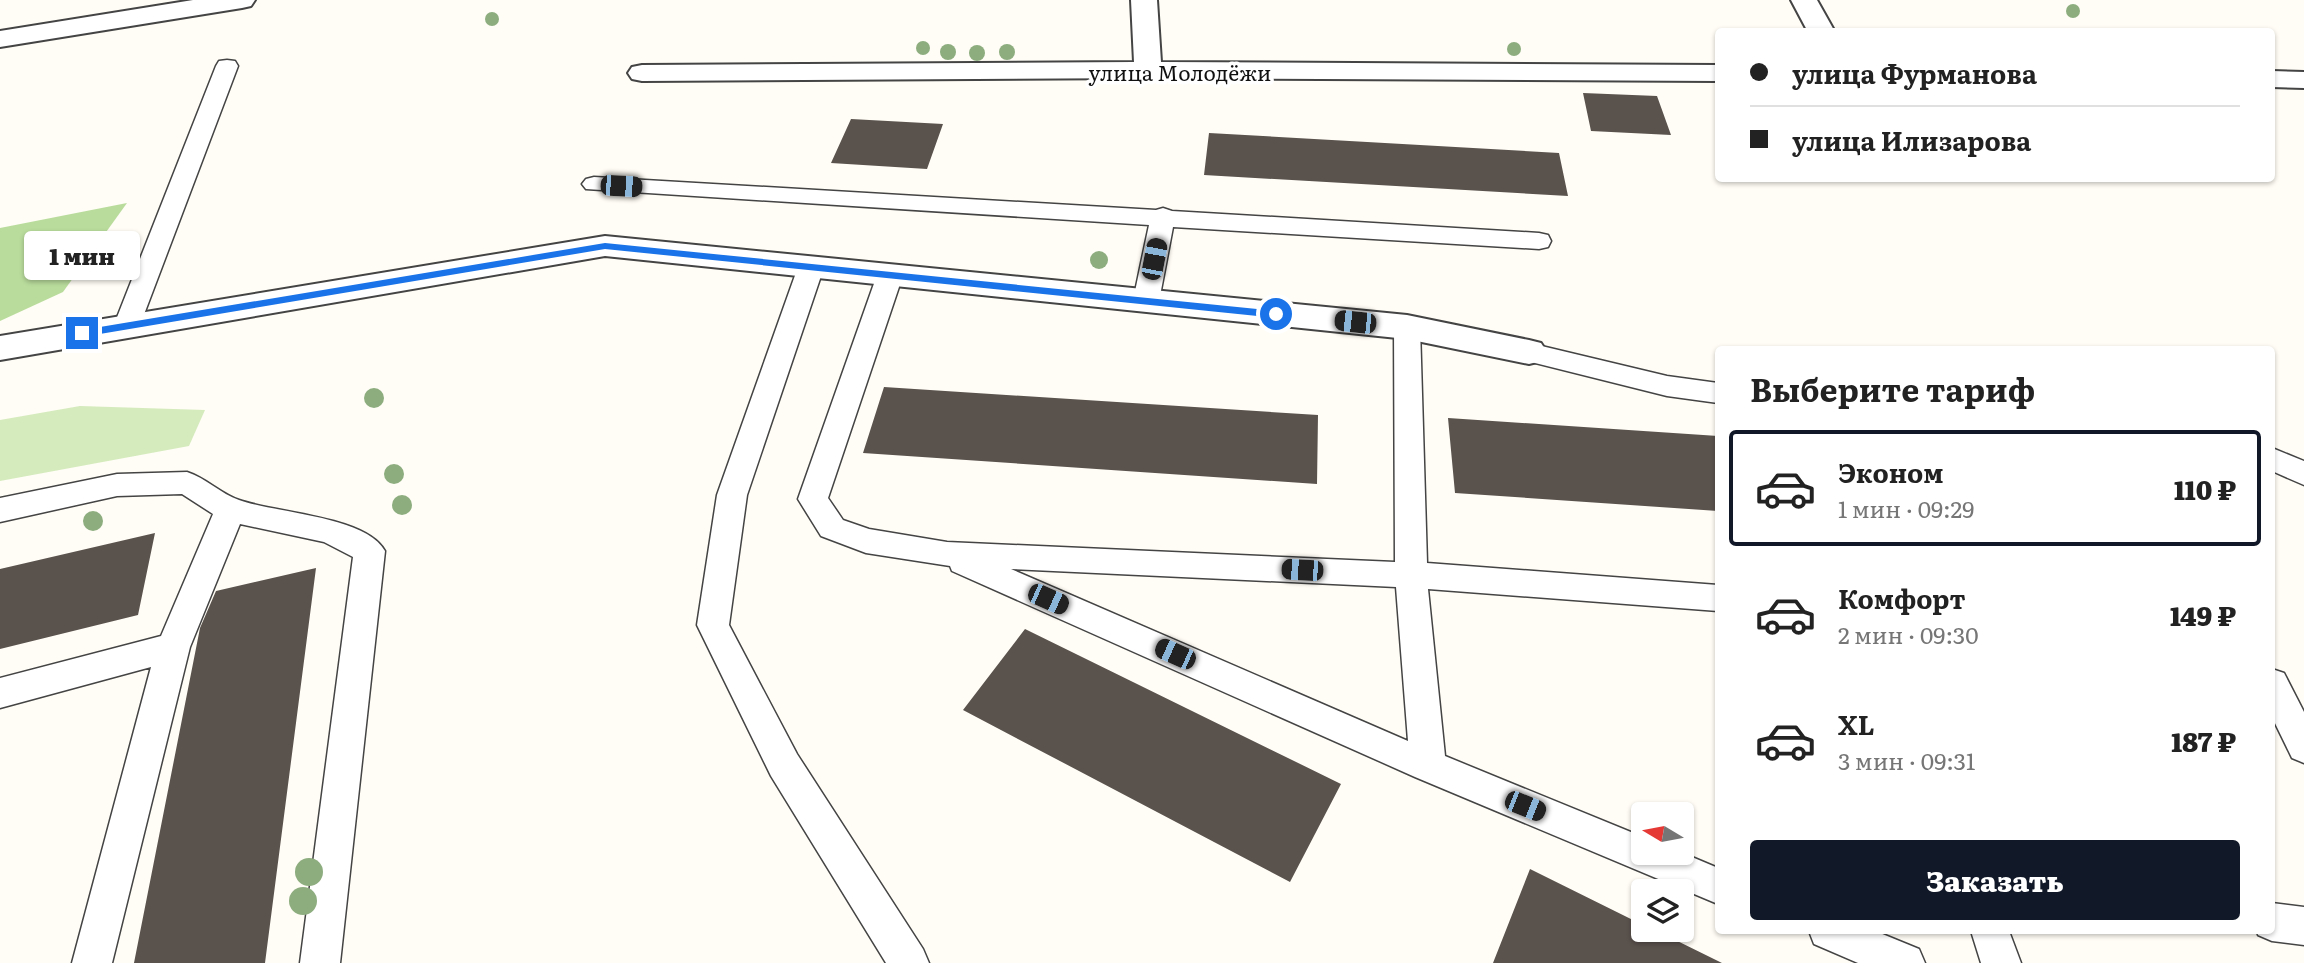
<!DOCTYPE html>
<html lang="ru">
<head>
<meta charset="utf-8">
<style>
	body { margin:0; font-family:Literata,serif; background:#f2f2f2; color:#222; height:100vh; display:flex; flex-direction:column; font-size:26px; white-space:nowrap }
	* { box-sizing:border-box; margin:0 }
	p { font-size:23px; color:#767676 }
	.icon { flex:none; width:38px; height:38px; fill:none; stroke:currentColor; stroke-width:2; stroke-linecap:round; stroke-linejoin:round }
	.map { position:relative; flex:1; overflow:hidden }
	.drawer { position:absolute; left:1715px; top:346px; width:560px; height:588px; display:flex; flex-direction:column; background:#fff; border-radius:7px; box-shadow:0 2px 5px #0004 }
	.drawer>* { flex:none }
	.hud { position:absolute; left:1715px; top:28px; width:560px; height:154px; border-radius:7px; box-shadow:0 2px 5px #0004; display:grid; align-content:center; height:154px; padding:0 35px; background:#fff }
	.needle { width:46px; rotate:280deg }
	.buttons { position:absolute; left:1631px; top:802px; display:grid; gap:14px }
	.buttons a { display:grid; place-items:center; width:63px; height:63px; border-radius:7px; background:#fff; box-shadow:0 2px 5px #0004; font-size:35px }
	.end { position:absolute; width:32px; height:32px; margin:-16px; border:9px solid #1a73e8; background:#fff; box-shadow:0 0 0 4px #fff }
	.from { border-radius:50% }
	.bubble { position:absolute; height:49px; border-radius:7px; background:#fff; box-shadow:0 2px 5px #0004; font-size:23px; font-weight:800; line-height:49px; text-align:center }
	.car { position:absolute; width:21px; height:42px; margin:-21px -10px; border-radius:9px; box-shadow:0 0 5px 2px #0007; background:linear-gradient(#222 24%,#8ab4d8 0 40%,#222 0 76%,#8ab4d8 0 86%,#222 0) }
	.hud b { display:flex; align-items:center; gap:24px; height:66px; font-size:26px }
	.hud b+b { border-top:2px solid #e0e0e0 }
	.hud i { width:18px; height:18px; background:#222 }
	ul { padding:0; list-style:none }
	li { display:flex; align-items:center; gap:21px; height:116px; margin:0 14px 10px; padding:0 21px; border:4px solid transparent; border-radius:7px }
	li div { flex:1 }
	li b { display:block; font-size:26px }
	li em { font-style:normal; font-weight:800 }
	li.active { border-color:#111827 }
	li>.icon { width:63px; height:63px; stroke-width:1.5 }
	h2 { padding:0 35px; font-size:32px; line-height:84px }
	.button { display:flex; gap:14px; margin-top:auto; padding:14px 35px }
	.button a { flex:1; height:80px; border-radius:7px; background:#111827; color:#fff; font-size:28px; font-weight:800; line-height:80px; text-align:center }
	.map>svg:first-child { display:block }
</style>
</head>
<body>
<div class="map">
<svg width="2304" height="963" viewBox="0 0 2304 963">
	<rect width="100%" height="100%" fill="#fffdf5"/>
	<path fill="#d5ebbd" d="M80,406L205,410L189,446L0,481V420Z"/>
	<path fill="#b9dc9c" d="M127,203L63,292L0,321V228Z"/>
	<path fill="#5a524d" d="M1583,93L1657,96L1671,135L1591,131Z
		M851,119L943,124L927,169L831,163Z
		M1209,133L1559,153L1568,196L1204,175Z
		M884,387L1318,415L1317,484L863,453Z
		M1448,418L1718,436V511L1455,493Z
		M155,533L138,615L0,649V569Z
		M316,568L265,963H134L200,628L216,591Z
		M1025,629L1341,784L1290,882L963,710Z
		M1530,869L1643,925V929H1653L1722,963H1493Z"/>
	<g fill="none" stroke-linecap="round" stroke-linejoin="round">
		<defs>
			<path id="service" d="M227,60L235,61L238,66L140,325L136,331L127,334L118,331L114,325L216,66L219,61Z
				M594,177L1156,210L1163,208L1172,211L1539,233L1548,235L1551,241L1548,247L1539,249L1173,227L1159,301L1155,307L1146,310L1137,307L1133,301L1149,225L586,189L582,184L586,179Z
				M811,259L820,261L824,267L747,495L729,625L797,754L923,949L929,963H886L771,776L697,625L717,495L798,267L802,261Z
				M890,267L899,269L903,275L828,498L843,520L869,529L947,542L1395,562L1394,327L1398,321L1407,318L1416,321L1420,327L1427,563L1718,585V611L1428,589L1445,756L1643,837V852H1680L1718,868V904L1415,777L952,571L950,566L866,553L821,536L798,499L877,275L881,269ZM1011,569L1396,587L1408,741Z
				M1529,343L1667,376L1718,383V403L1667,396L1519,359L1515,352L1519,345Z
				M2272,448L2304,461V485L2272,471Z
				M187,472C206,478 221,494 239,500C275,513 366,516 385,551L340,963H300L353,557L324,542L240,524L190,647L112,963H72L151,667L0,708V678L161,636L213,514L182,494L117,496L0,522V498L117,474Z
				M2272,669L2284,673L2304,712V763L2292,758L2272,717Z
				M2272,903L2304,907V945L2272,941L2258,935L2257,931H2272Z
				M1809,931H1875L1919,949L1925,963H1858L1814,944Z
				M1971,931H2009L2021,963H1981Z"/>
			<path id="minor" d="M193,0H255L251,6L242,8L0,47V31Z
				M1131,0H1157L1161,62L1718,65V81L1148,78L642,81L632,79L628,73L632,67L642,65L1134,62Z
				M1791,0H1817L1835,32H1808Z
				M2272,71L2304,72V88L2272,87Z
				M605,236L1407,315L1529,340L1541,343L1547,352L1541,361L1529,364L1407,339L605,256L0,360V336Z"/>
		</defs>
		<use href="#service" stroke="#444" stroke-width="3"/>
		<use href="#minor" stroke="#444" stroke-width="4"/>
		<use href="#service" fill="#fff" fill-rule="evenodd"/>
		<use href="#minor" fill="#fff" fill-rule="evenodd"/>
	</g>
	<g fill="#8dad7f">
		<circle cx="2073" cy="11" r="7"/>
		<circle cx="492" cy="19" r="7"/>
		<circle cx="923" cy="48" r="7"/>
		<circle cx="1514" cy="49" r="7"/>
		<circle cx="948" cy="52" r="8"/>
		<circle cx="1007" cy="52" r="8"/>
		<circle cx="977" cy="53" r="8"/>
		<circle cx="1099" cy="260" r="9"/>
		<circle cx="374" cy="398" r="10"/>
		<circle cx="394" cy="474" r="10"/>
		<circle cx="402" cy="505" r="10"/>
		<circle cx="93" cy="521" r="10"/>
		<circle cx="309" cy="872" r="14"/>
		<circle cx="303" cy="901" r="14"/>
	</g>
	<path fill="#1a73e8" d="M605,243L1276,311L1281,314L1276,318L605,249L82,337L77,333L82,330Z"/>
	<g text-anchor="middle" dominant-baseline="central" stroke-width="7" stroke-linejoin="round" paint-order="stroke">
		<g font-size="21" fill="#111" stroke="#fff">
			<text x="1180" y="71">улица Молодёжи</text>
		</g>
	</g>
</svg>
<div class="buttons">
<a><svg class="needle" viewBox="-14 -14 28 28"><path d="M0-13l5 13h-10z" fill="#e53935"/><path d="M0 13l5-13h-10z" fill="#767676"/></svg></a>
<a><svg class="icon" aria-label="layers" viewBox="0 0 24 24"><path d="M12 4l9 5-9 5-9-5zM3 14l9 5 9-5"/></svg></a>
</div>
<i class="end from" style="left:1276px;top:314px"></i>
<i class="end" style="left:82px;top:333px"></i>
<div class="bubble" style="left:24px;top:231px;width:116px">1 мин</div>
<i class="car" style="left:621px;top:186px;rotate:93deg"></i>
<i class="car" style="left:1154px;top:259px;rotate:11deg"></i>
<i class="car" style="left:1355px;top:322px;rotate:276deg"></i>
<i class="car" style="left:1302px;top:570px;rotate:273deg"></i>
<i class="car" style="left:1048px;top:599px;rotate:114deg"></i>
<i class="car" style="left:1175px;top:654px;rotate:294deg"></i>
<i class="car" style="left:1525px;top:806px;rotate:112deg"></i>
<div class="hud">
<b><i class="from"></i>улица Фурманова</b>
<b><i></i>улица Илизарова</b>
</div>
<section class="drawer">
<h2>Выберите тариф</h2>
<ul>
<li class="active"><svg class="icon" aria-label="car" viewBox="0 0 24 24"><path d="M5 17H2v-5l4-1 3-4h7l3 4 3 1v5h-3M9 17h6M6 11h13"/><circle cx="7" cy="17" r="2"/><circle cx="17" cy="17" r="2"/></svg><div><b>Эконом</b><p>1 мин · 09:29</p></div><em>110 ₽</em></li>
<li><svg class="icon" aria-label="car" viewBox="0 0 24 24"><path d="M5 17H2v-5l4-1 3-4h7l3 4 3 1v5h-3M9 17h6M6 11h13"/><circle cx="7" cy="17" r="2"/><circle cx="17" cy="17" r="2"/></svg><div><b>Комфорт</b><p>2 мин · 09:30</p></div><em>149 ₽</em></li>
<li><svg class="icon" aria-label="car" viewBox="0 0 24 24"><path d="M5 17H2v-5l4-1 3-4h7l3 4 3 1v5h-3M9 17h6M6 11h13"/><circle cx="7" cy="17" r="2"/><circle cx="17" cy="17" r="2"/></svg><div><b>XL</b><p>3 мин · 09:31</p></div><em>187 ₽</em></li>
</ul>
<div class="button"><a>Заказать</a></div>
</section>
</div>
</body>
</html>
